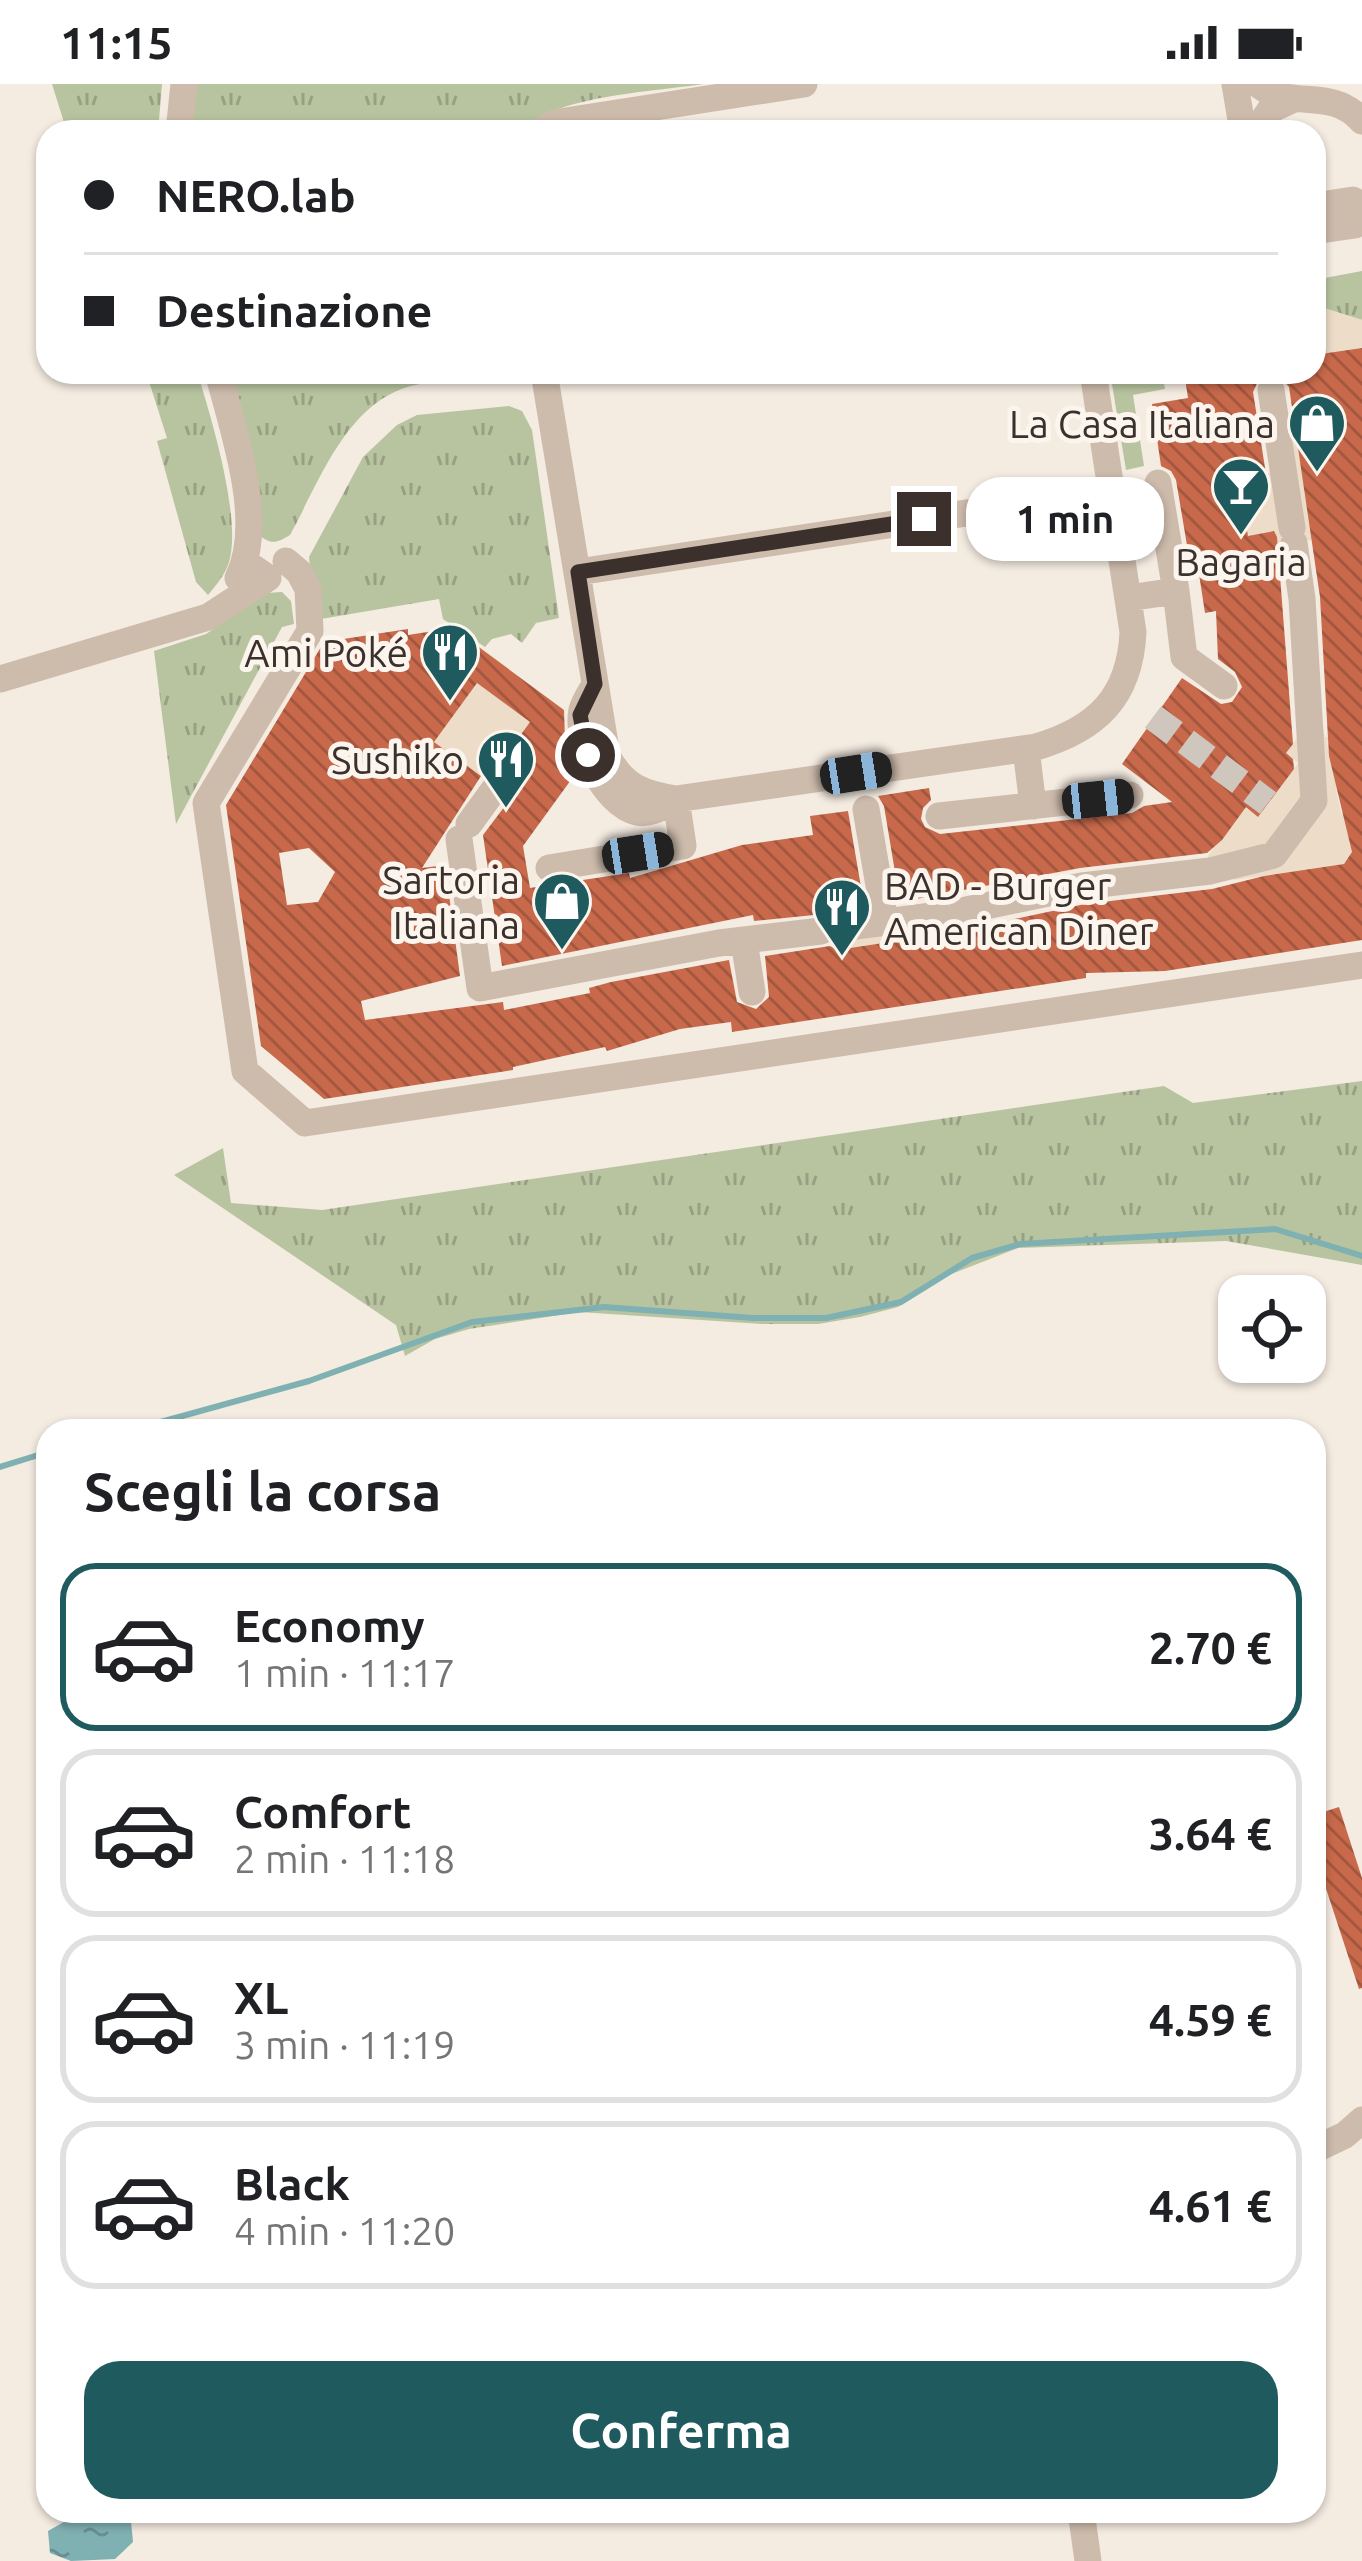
<!DOCTYPE html>
<html lang="it">
<head>
<meta charset="utf-8">
<style>
	body { margin:0; font-family:Ubuntu,sans-serif; background:#f2f2f2; color:#202124; height:100vh; display:flex; flex-direction:column; font-size:45px; white-space:nowrap }
	* { box-sizing:border-box; margin:0 }
	p { font-size:39px; color:#757577 }
	.icon { flex:none; width:66px; height:66px; fill:none; stroke:currentColor; stroke-width:2; stroke-linecap:round; stroke-linejoin:round }
	.map { position:relative; flex:1; overflow:hidden }
	.side { position:absolute; left:36px; top:1335px; width:1290px; height:1104px; display:flex; flex-direction:column; background:#fff; border-radius:36px; box-shadow:0 3px 9px #0004 }
	.side>* { flex:none }
	.guide { position:absolute; left:36px; top:36px; width:1290px; height:264px; border-radius:36px; box-shadow:0 3px 9px #0004; display:grid; align-content:center; height:264px; padding:0 48px; background:#fff }
	.tools { position:absolute; left:1218px; top:1191px; display:grid; gap:24px }
	.tools a { display:grid; place-items:center; width:108px; height:108px; border-radius:24px; background:#fff; box-shadow:0 3px 9px #0004; font-size:60px }
	.end { position:absolute; width:54px; height:54px; margin:-27px; border:15px solid #3b302b; background:#fff; box-shadow:0 0 0 6px #fff }
	.from { border-radius:50% }
	.bubble { position:absolute; height:84px; border-radius:36px; background:#fff; box-shadow:0 3px 9px #0004; font-size:39px; font-weight:600; line-height:84px; text-align:center }
	.car { position:absolute; width:36px; height:72px; margin:-36px -18px; border-radius:15px; box-shadow:0 0 9px 3px #0007; background:linear-gradient(#222 24%,#8ab4d8 0 40%,#222 0 76%,#8ab4d8 0 86%,#222 0) }
	.guide b { display:flex; align-items:center; gap:42px; height:114px; font-size:45px }
	.guide b+b { border-top:3px solid #e0e0e0 }
	.guide i { width:30px; height:30px; background:#202124 }
	ul { padding:0; list-style:none }
	li { display:flex; align-items:center; gap:36px; height:168px; margin:0 24px 18px; padding:0 24px; border:6px solid #e0e0e0; border-radius:36px }
	li div { flex:1 }
	li b { display:block; font-size:45px }
	li em { font-style:normal; font-weight:600 }
	li.on { border-color:#1f5a5e }
	li>.icon { width:108px; height:108px; stroke-width:1.5 }
	h2 { padding:0 48px; font-size:54px; line-height:144px }
	.button { display:flex; gap:24px; margin-top:auto; padding:24px 48px }
	.button a { flex:1; height:138px; border-radius:36px; background:#1f5a5e; color:#fff; font-size:48px; font-weight:600; line-height:138px; text-align:center }
	.status { display:flex; justify-content:space-between; align-items:center; height:84px; padding:0 60px; background:#fff; direction:ltr }
	.status svg { height:33px; fill:currentColor }
	.map>svg:first-child { display:block }
</style>
</head>
<body>
<div class="status"><b>11:15</b><svg viewBox="0 0 49 12"><path d="M0 12V9h3v3zM5 12V6h3v6zM10 12V3h3v9zM15 12V0h3v12zM26 1h20v11H26zM47 4h2v5h-2z"/></svg></div>
<div class="map">
<svg width="1362" height="2477" viewBox="0 0 1362 2477">
	<defs>
		<pattern id="grass-tufts" width="24" height="20" patternUnits="userSpaceOnUse" patternTransform="scale(3)"><rect width="24" height="20" fill="#b8c4a0"/><path d="M3 7l-1-3M5 7V3M7 7l1-3M15 17l-1-3M17 17v-4M19 17l1-3" fill="none" stroke="#97a083"/></pattern>
		<pattern id="water-ripples" width="26" height="14" patternUnits="userSpaceOnUse" patternTransform="scale(3)"><rect width="26" height="14" fill="#7fb0b2"/><path d="M2 4q2-2 4 0t4 0M15 11q2-2 4 0t4 0" fill="none" stroke="#699091"/></pattern>
		<pattern id="building-back-hatch" width="6" height="6" patternUnits="userSpaceOnUse" patternTransform="scale(3)"><rect width="6" height="6" fill="#c8694b"/><path d="M-1 5l2 2M0 0l6 6M5-1l2 2" fill="none" stroke="#a4573f"/></pattern>
	</defs>
	<rect width="100%" height="100%" fill="#f4ebe1"/>
	<path fill="url(#grass-tufts)" d="M52,0H162L158,48H67Z
		M197,0H703C653,8 554,11 520,48H191Z
		M1362,187V236L1314,221V196Z
		M146,288H197C211,332 242,435 229,478C225,491 217,500 208,511L196,498L157,357L167,354Z
		M229,288H517L513,292C480,294 443,294 411,302C346,319 319,399 290,451C277,459 271,461 259,451Z
		M1110,288H1162L1165,305L1133,311L1144,382L1126,386Z
		M509,322L522,327L532,346L559,534L536,539L522,559L511,550L492,555L485,563L443,535L439,515L315,536L309,473L363,373L397,341L417,331Z
		M282,508L291,517L294,540L282,543L176,740L154,567L206,550L267,509Z
		M1362,997V1181L1226,1157L1018,1164L949,1191L898,1223L860,1233L818,1240H762L579,1228L469,1245L435,1255L405,1272L396,1241L174,1091L223,1064L231,1119L322,1126L1164,1002L1193,1019Z"/>
	<path fill="#ecdcc8" d="M1314,221L1362,236V264L1314,271Z
		M1301,327L1320,454L1251,467L1239,394L1273,388L1263,333Z
		M477,599L530,638L517,656L534,669L505,710L434,658Z
		M1323,642L1325,653H1330L1327,659L1333,687L1341,703L1336,705L1341,730H1345L1352,768L1344,780L1234,796L1233,792L1212,795L1208,772L1220,755L1246,723L1259,732L1298,679L1286,669L1303,646Z
		M889,805L892,825L945,816L949,849L837,866L828,814Z"/>
	<path fill="url(#water-ripples)" d="M83,2427H130L133,2458L115,2475L71,2477L50,2469L48,2447Z"/>
	<g fill="none" stroke-linecap="round" stroke-linejoin="round">
		<path stroke="#7fb0b2" stroke-width="6" d="M128,1347L309,1297L472,1238L604,1223L753,1234H826L901,1218L972,1174L1020,1160L1275,1145L1362,1172
			M0,1383L48,1368"/>
	</g>
	<path fill="url(#building-back-hatch)" fill-rule="evenodd" d="M1362,264V856L1165,887L1086,889V894L732,948L731,938L680,945L607,967L605,963L513,983V986L324,1015L261,962L226,721L324,558L408,545V551L453,544L564,626L565,656L576,689L523,762L530,804L629,789L630,794L742,761L813,751L810,732L848,727L862,809L828,814L830,827L824,830L754,837L753,831L502,882L483,751L511,714L513,698L534,669L517,656L530,638L477,599L434,658L481,692L422,784L445,781L460,892L361,917L365,936L503,918L504,926L590,909L589,904L611,898L729,876L737,918L756,925L769,913L765,872L830,862L837,866L949,849L1085,820L1212,805L1264,792L1344,780L1352,768L1329,672L1320,513L1289,303L1276,289L1261,291L1253,308L1266,390L1239,394L1248,452L1274,447L1277,453L1293,660L1286,669L1293,675L1294,685L1258,733L1246,723L1222,756L1207,769L1080,784L900,818L884,722L878,712L929,704L931,716L923,724L921,735L925,743L940,750L1132,729L1144,722L1172,718L1122,680L1182,594L1221,620L1232,618L1242,603L1235,588L1218,575L1216,527L1205,529L1197,477L1190,479L1176,396L1171,387L1161,382L1152,320L1188,314L1184,288H1314V271ZM309,764L335,788L318,818L287,821L279,769Z
		M1339,1723L1362,1794V1904L1359,1905L1314,1768V1731Z"/>
	<g fill="none" stroke-linecap="round" stroke-linejoin="round">
		<path stroke="#cfc6bd" stroke-width="27" stroke-dasharray="27 14" stroke-linecap="butt" d="M1153,633L1268,719"/>
		<path stroke="#cdbbac" stroke-width="27" d="M1235,0L1243,48
			M1258,0C1290,28 1330,1 1362,37
			M179,48L184,0
			M540,48L554,39L572,36L804,0
			M1255,48L1270,26L1294,15
			M1314,122L1353,116L1354,129
			M1314,147L1355,141L1354,129
			M218,288C233,346 266,438 238,494
			M544,288L607,672C624,703 643,710 676,715L1036,663C1097,645 1130,613 1133,548L1093,288
			M1271,306L1292,444
			M286,477L299,488L308,505L310,547L206,719L245,987L305,1039L1362,881
			M578,488L1111,407
			M1176,507L1184,573L1224,602
			M1128,514L1176,507L1158,399
			M0,595L208,533L268,494L246,479
			M595,600C591,608 585,616 582,626C575,657 603,720 637,728C650,731 662,723 673,717
			M1026,665L1033,722
			M866,725L885,837
			M939,732L1130,711
			M469,740L496,703
			M459,755L480,904L719,859L821,847
			M549,784L683,762L676,715
			M833,845L947,830L1082,802L1210,787L1274,771L1314,717L1302,515L1294,459
			M744,857L752,908
			M1314,2066L1345,2051L1362,2036
			M1081,2427L1088,2477"/>
	</g>
	<g fill="none" stroke-linecap="round" stroke-linejoin="round">
		<path stroke="#3b302b" stroke-width="15" d="M588,671L580,631L595,600L578,488L924,435"/>
	</g>
	<defs>
		<symbol id="shop-pin" viewBox="-11 -11 22 30"><path d="M0 17L-7.5 6A9.5 9.5 0 1 1 7.5 6Z" fill="#1f5a5e" stroke="#fbf5ee"/><path d="M-5-2.5h2.3a2.7 3.5 0 0 1 5.4 0H5L5.5 6h-11ZM-1.5-2.5h3a1.5 2.3 0 0 0-3 0Z" fill="#fff"/></symbol>
		<symbol id="bar-pin" viewBox="-11 -11 22 30"><path d="M0 17L-7.5 6A9.5 9.5 0 1 1 7.5 6Z" fill="#1f5a5e" stroke="#fbf5ee"/><path d="M-6-5H6L.8 .8V4.5H3.5V6h-7V4.5H-.8V.8Z" fill="#fff"/></symbol>
		<symbol id="restaurant-pin" viewBox="-11 -11 22 30"><path d="M0 17L-7.5 6A9.5 9.5 0 1 1 7.5 6Z" fill="#1f5a5e" stroke="#fbf5ee"/><path d="M-5-6h1v4h1v-4h1v4h1v-4h1v5L-1.5 .5V6h-2V.5L-5-1ZM5-6V6H3V1.5H1.5Q1.5-4 5-6Z" fill="#fff"/></symbol>
	</defs>
	<g fill-rule="evenodd">
		<use href="#shop-pin" x="1284" y="306" width="66" height="90"/>
		<use href="#bar-pin" x="1208" y="369" width="66" height="90"/>
		<use href="#restaurant-pin" x="417" y="535" width="66" height="90"/>
		<use href="#restaurant-pin" x="473" y="642" width="66" height="90"/>
		<use href="#shop-pin" x="529" y="784" width="66" height="90"/>
		<use href="#restaurant-pin" x="809" y="790" width="66" height="90"/>
	</g>
	<g text-anchor="middle" dominant-baseline="central" stroke-width="10" stroke-linejoin="round" paint-order="stroke">
		<g font-size="39" fill="#3b302b" stroke="#fbf5ee" text-anchor="end">
			<text x="1275" y="339">La Casa Italiana</text>
			<text x="1241" y="477" text-anchor="middle">Bagaria</text>
			<text x="408" y="568">Ami Poké</text>
			<text x="464" y="675">Sushiko</text>
			<text x="520" y="795">Sartoria<tspan x="520" dy="45">Italiana</tspan></text>
			<text x="884" y="801" text-anchor="start">BAD - Burger<tspan x="884" dy="45">American Diner</tspan></text>
		</g>
	</g>
</svg>
<div class="tools">
<a><svg class="icon" aria-label="locate" viewBox="0 0 24 24"><circle cx="12" cy="12" r="6"/><path d="M12 2v4M12 18v4M2 12h4M18 12h4"/></svg></a>
</div>
<i class="end from" style="left:588px;top:671px"></i>
<i class="end" style="left:924px;top:435px"></i>
<div class="bubble" style="left:966px;top:393px;width:198px">1 min</div>
<i class="car" style="left:856px;top:689px;rotate:81deg"></i>
<i class="car" style="left:1098px;top:715px;rotate:84deg"></i>
<i class="car" style="left:638px;top:769px;rotate:81deg"></i>
<div class="guide">
<b><i class="from"></i>NERO.lab</b>
<b><i></i>Destinazione</b>
</div>
<section class="side">
<h2>Scegli la corsa</h2>
<ul>
<li class="on"><svg class="icon" aria-label="car" viewBox="0 0 24 24"><path d="M5 17H2v-5l4-1 3-4h7l3 4 3 1v5h-3M9 17h6M6 11h13"/><circle cx="7" cy="17" r="2"/><circle cx="17" cy="17" r="2"/></svg><div><b>Economy</b><p>1 min · 11:17</p></div><em>2.70 €</em></li>
<li><svg class="icon" aria-label="car" viewBox="0 0 24 24"><path d="M5 17H2v-5l4-1 3-4h7l3 4 3 1v5h-3M9 17h6M6 11h13"/><circle cx="7" cy="17" r="2"/><circle cx="17" cy="17" r="2"/></svg><div><b>Comfort</b><p>2 min · 11:18</p></div><em>3.64 €</em></li>
<li><svg class="icon" aria-label="car" viewBox="0 0 24 24"><path d="M5 17H2v-5l4-1 3-4h7l3 4 3 1v5h-3M9 17h6M6 11h13"/><circle cx="7" cy="17" r="2"/><circle cx="17" cy="17" r="2"/></svg><div><b>XL</b><p>3 min · 11:19</p></div><em>4.59 €</em></li>
<li><svg class="icon" aria-label="car" viewBox="0 0 24 24"><path d="M5 17H2v-5l4-1 3-4h7l3 4 3 1v5h-3M9 17h6M6 11h13"/><circle cx="7" cy="17" r="2"/><circle cx="17" cy="17" r="2"/></svg><div><b>Black</b><p>4 min · 11:20</p></div><em>4.61 €</em></li>
</ul>
<div class="button"><a>Conferma</a></div>
</section>
</div>
</body>
</html>
